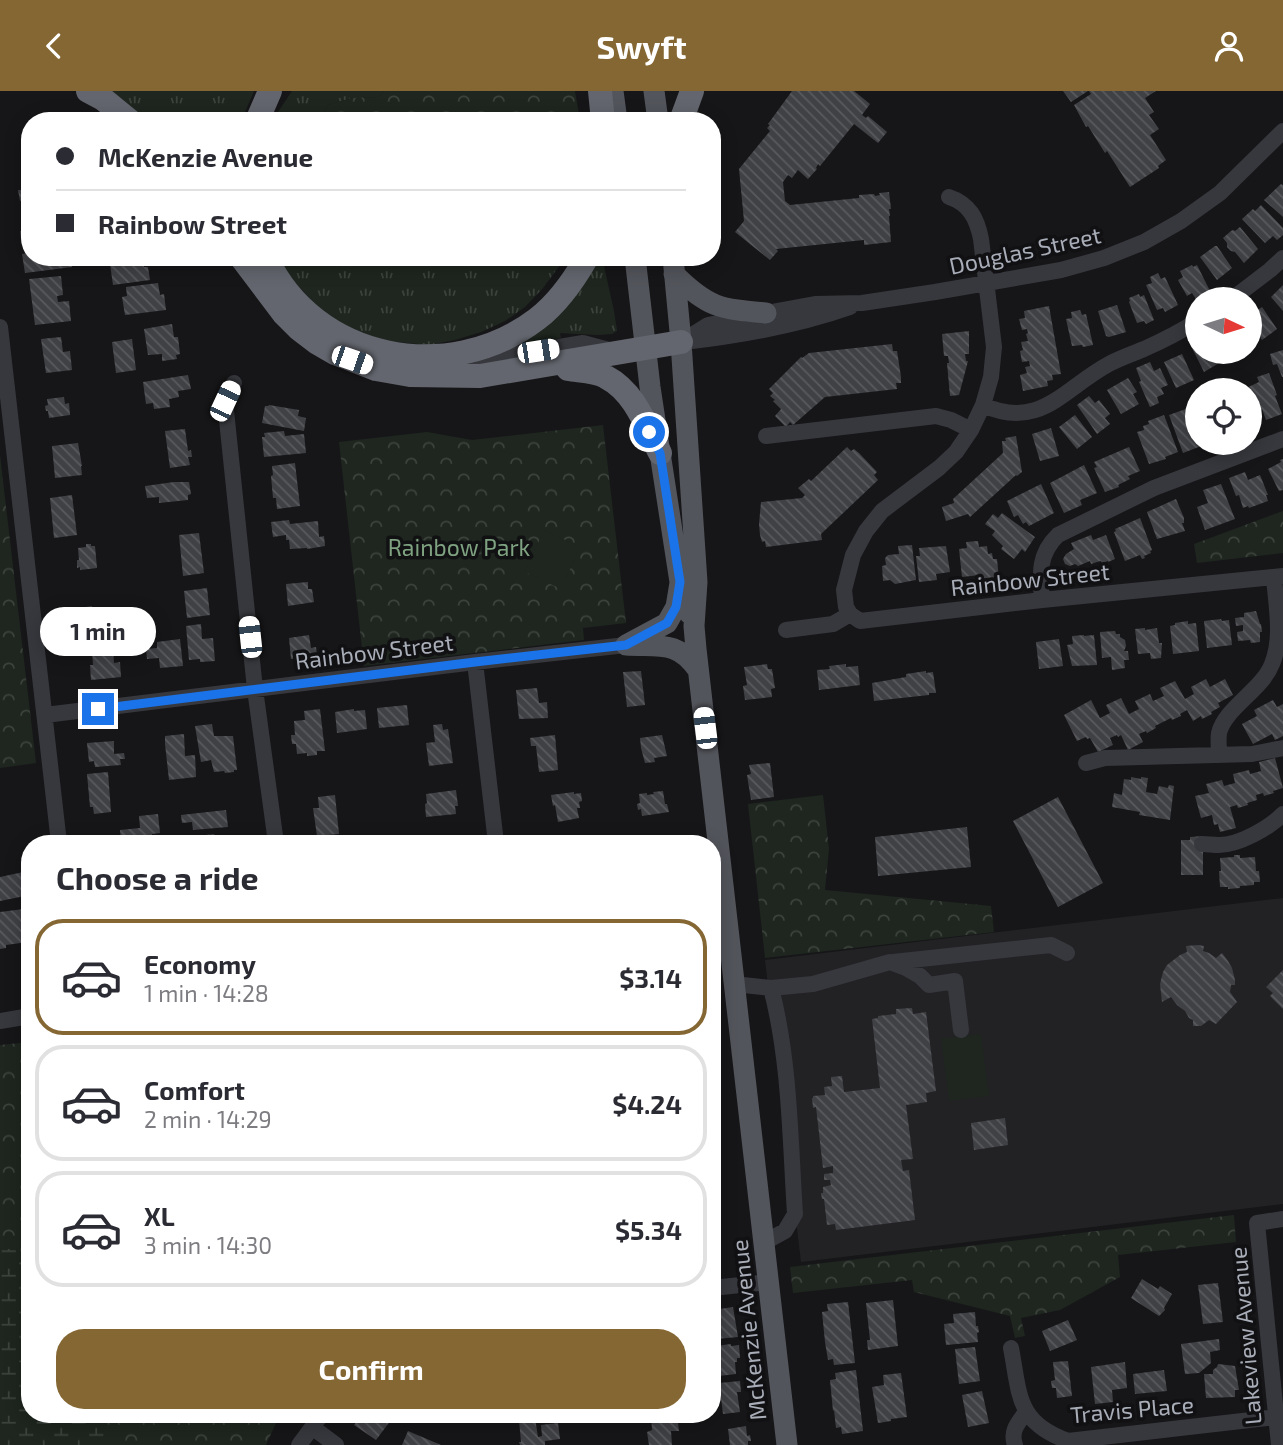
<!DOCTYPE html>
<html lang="en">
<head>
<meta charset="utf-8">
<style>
	body { margin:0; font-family:"Exo 2",sans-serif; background:#f7f7f7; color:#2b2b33; height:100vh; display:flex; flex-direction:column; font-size:26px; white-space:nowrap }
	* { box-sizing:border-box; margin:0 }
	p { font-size:23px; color:#7c7c81 }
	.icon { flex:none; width:38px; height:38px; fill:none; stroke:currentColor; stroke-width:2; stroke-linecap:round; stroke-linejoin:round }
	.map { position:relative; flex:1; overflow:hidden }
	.panel { position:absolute; left:21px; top:744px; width:700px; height:588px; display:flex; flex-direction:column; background:#fff; border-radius:28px; box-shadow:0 4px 18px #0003 }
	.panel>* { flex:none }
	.top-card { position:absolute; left:21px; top:21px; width:700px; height:154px; border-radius:28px; box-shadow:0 4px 18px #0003; display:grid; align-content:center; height:154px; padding:0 35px; background:#fff }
	.needle { width:46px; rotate:94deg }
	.fabs { position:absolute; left:1185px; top:196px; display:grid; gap:14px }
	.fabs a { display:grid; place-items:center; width:77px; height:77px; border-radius:50%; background:#fff; box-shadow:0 4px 18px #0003; font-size:35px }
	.end { position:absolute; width:32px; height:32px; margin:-16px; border:9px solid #1a73e8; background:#fff; box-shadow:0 0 0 4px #fff }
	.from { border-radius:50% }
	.bubble { position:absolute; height:49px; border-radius:24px; background:#fff; box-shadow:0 4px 18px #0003; font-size:23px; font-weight:700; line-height:49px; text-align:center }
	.car { position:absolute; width:21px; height:42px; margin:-21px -10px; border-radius:9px; box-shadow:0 0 5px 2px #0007; background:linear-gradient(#fff 24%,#345 0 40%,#fff 0 76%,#345 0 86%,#fff 0) }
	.top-card b { display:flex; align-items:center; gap:24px; height:66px; font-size:26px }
	.top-card b+b { border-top:2px solid #e1e1e2 }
	.top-card i { width:18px; height:18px; background:#2b2b33 }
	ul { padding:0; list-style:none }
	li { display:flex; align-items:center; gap:21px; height:116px; margin:0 14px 10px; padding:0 21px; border:4px solid #e1e1e2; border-radius:28px }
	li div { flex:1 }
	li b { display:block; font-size:26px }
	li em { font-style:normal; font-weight:700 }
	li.active { border-color:#856733 }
	li>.icon { width:63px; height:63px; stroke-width:1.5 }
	h2 { padding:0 35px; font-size:32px; line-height:84px }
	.primary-button { display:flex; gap:14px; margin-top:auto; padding:14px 35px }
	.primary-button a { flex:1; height:80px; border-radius:28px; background:#856733; color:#fff; font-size:28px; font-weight:700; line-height:80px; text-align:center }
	header { display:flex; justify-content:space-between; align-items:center; height:91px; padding:0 35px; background:#856733; color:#fff; font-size:32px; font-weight:700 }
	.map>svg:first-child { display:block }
</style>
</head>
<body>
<header><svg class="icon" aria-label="back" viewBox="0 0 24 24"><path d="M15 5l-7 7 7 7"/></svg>Swyft<svg class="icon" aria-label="person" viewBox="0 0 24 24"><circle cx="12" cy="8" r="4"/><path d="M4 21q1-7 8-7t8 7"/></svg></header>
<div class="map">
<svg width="1283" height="1354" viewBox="0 0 1283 1354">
	<defs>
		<pattern id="grass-tufts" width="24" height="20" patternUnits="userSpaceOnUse" patternTransform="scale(1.75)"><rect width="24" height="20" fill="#1e261f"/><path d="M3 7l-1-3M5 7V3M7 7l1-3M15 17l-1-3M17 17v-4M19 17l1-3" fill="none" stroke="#3c433d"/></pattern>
		<pattern id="forest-crowns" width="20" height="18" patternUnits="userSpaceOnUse" patternTransform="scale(1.75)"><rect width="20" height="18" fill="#1e261f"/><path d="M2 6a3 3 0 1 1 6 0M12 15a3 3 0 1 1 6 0" fill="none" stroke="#3c433d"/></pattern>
		<pattern id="wetland-marsh" width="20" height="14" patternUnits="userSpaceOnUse" patternTransform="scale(1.75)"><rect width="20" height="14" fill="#1e261f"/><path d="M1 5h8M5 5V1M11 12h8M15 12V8" fill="none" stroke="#3c433d"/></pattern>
		<pattern id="building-back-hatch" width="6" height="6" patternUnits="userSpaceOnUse" patternTransform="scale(1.75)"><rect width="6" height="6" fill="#404145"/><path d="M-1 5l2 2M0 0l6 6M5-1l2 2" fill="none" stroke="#595a5e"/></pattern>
	</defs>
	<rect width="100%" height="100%" fill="#161618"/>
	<path fill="#222225" d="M1283,807V1113L801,1171L765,869Z"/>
	<path fill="url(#grass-tufts)" d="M96,0H254L241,30H137Z
		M292,0H384L379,6L352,7L328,14L319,30H272Z
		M271,166H368L370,169L373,166H566L543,197L525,216L505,230L481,241L455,249L428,254L378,249L330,229Z
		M594,166H602L614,220L617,240L612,243L598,244L560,242L561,247L520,254V250Z"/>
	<path fill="url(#forest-crowns)" d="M384,0H575L580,30H319L328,14L352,7L379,6Z
		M603,334L626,532L583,537L584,549L364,575L339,351L427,341L472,349Z
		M0,364L36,672L0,677Z
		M1283,420V462L1197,472L1194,453Z
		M823,704L829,758L825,799L991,815L994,841L765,867L748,713Z
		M30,951V1323H280L266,1354H0V954Z
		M1234,1124L1236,1151L1118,1164L1120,1186L1060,1219L1021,1227L1025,1245L1015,1247L1010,1225L914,1201L912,1189L793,1202L790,1176Z"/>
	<path fill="url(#wetland-marsh)" d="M0,1158H15L30,1163V1323H108L106,1354H0Z"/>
	<path fill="#1e261f" d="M544,439L580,456L561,498L525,481Z
		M981,943L989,1005L949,1010L941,948Z"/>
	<path fill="url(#building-back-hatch)" d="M792,0H854L870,13L862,24L866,27L868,25L887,41L878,52L854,33L820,75L818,73L816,77L817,78L808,88L798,79L792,87L788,84L783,91L785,110L790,114L859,107V104L874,103L875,105L880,104L879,102L889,101L891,118H889L890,125H889L891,151L864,154V149L776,158L778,160L770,169L735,141L744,130L739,78L770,40L767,37L770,34L768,33Z
		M1063,0H1088L1071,11Z
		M1089,0H1156L1145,7L1154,21L1149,24L1159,38L1150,44L1166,69L1158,75L1159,77L1130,96L1107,60L1105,62L1088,35L1086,36L1074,14L1091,3Z
		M30,90V114L24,115L23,109L20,110L18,99H22L21,92Z
		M1281,93L1283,94V126L1264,109Z
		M1261,114L1283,137V144L1277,149L1273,145L1265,152L1242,128L1253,118L1255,120Z
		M1240,136L1258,158L1244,172L1235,161L1231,160L1227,156V152L1223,147L1231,140L1233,139L1235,140Z
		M30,139V153L22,154L20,140Z
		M1215,155H1217L1232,177L1217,189L1200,166Z
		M30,162V166H71L72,176L25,182L22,163Z
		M109,166H143L144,176H148L150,189L113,194Z
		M1192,174L1193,176L1197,174L1211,202L1200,208H1196L1192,202L1187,205L1178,189L1183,186L1180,180Z
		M1158,182L1161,188L1165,186L1178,214L1165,221L1163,217L1157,219L1146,194L1152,192L1150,186Z
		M61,185L63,204L57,205L58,211L69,210L71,230L35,234L29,188Z
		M158,192L160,204L164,203L166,219L125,224L122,206L127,205L126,196Z
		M1283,194V220L1271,206Z
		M1139,203L1140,206L1144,204L1154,229L1146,233L1144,230L1137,232L1129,211L1130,210L1129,207Z
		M1117,214L1126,241L1109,246L1106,245L1098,220Z
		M1049,215L1061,283L1052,284L1053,289L1047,290L1048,295L1023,300L1020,284L1027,282L1025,276L1030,275L1029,270L1022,271L1020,260L1023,259L1021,251L1028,250L1026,243L1028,242L1027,238L1022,239L1019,228L1025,227L1024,220Z
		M1262,216L1277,238L1262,249L1250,231V224Z
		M1080,219L1082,224L1086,223L1093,254L1083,256L1082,254L1072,255L1066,228L1072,227L1071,221Z
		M172,233L174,246H178L180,263L176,264L177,268L162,270V263L148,264L144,238Z
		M969,240V263H965L966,270H968L959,304L950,305L947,272H949L948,265H944L942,243Z
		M61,246L63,261L70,260L72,279L46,282L41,248Z
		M132,248L136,279L116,282L112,251Z
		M1197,248V261H1221L1223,265L1218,268L1219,272L1204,281L1190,253Z
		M892,253L893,260H897L901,286V292H896L897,298L825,306L793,334L790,331L786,336L775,325L781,318L773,310L775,309L770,305L773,302L769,298L801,266L802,267L809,262Z
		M1283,259V286H1282L1277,273L1273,274L1270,263Z
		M1182,263L1194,289L1176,297L1164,271Z
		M1150,271L1154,280L1160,277L1168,294L1161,297L1164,303L1157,306L1159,312L1150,316L1139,291L1141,290L1136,277Z
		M1269,282L1277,304L1275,305L1282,323L1266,329L1262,318L1253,321L1250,310V299H1242L1259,291L1257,286Z
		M188,284L191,298L178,300L179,306L169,308L170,316L154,318L153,312L146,313L143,291Z
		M1128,287L1137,301L1133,303L1139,313L1121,323L1107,299Z
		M1089,305L1095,312L1099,309L1110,323L1105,327L1110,333L1097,343L1077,314Z
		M64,306L65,313L69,312L70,324L49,327L48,320H46L45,315L48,314L47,308Z
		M269,314L299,319L298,325L306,327L304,340L262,332L265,315H268Z
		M1194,315L1197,319V352H1209L1183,362L1169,324Z
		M1075,324L1092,346L1077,358L1059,336Z
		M1164,324L1178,361L1165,366L1166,368L1149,373L1137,341L1144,339L1143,335L1149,333L1148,330Z
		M1051,337L1059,365L1040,370L1032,343Z
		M185,338L188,360L191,359L192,366H188L190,374L170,377L165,340Z
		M284,340L285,345L304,343L306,362L264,366L262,346H265L264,342Z
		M1016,345L1022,381L1017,385L1016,384L970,426L968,423L946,430L942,416L954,412L953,408L1003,362L1002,350H1006L1005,347Z
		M78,352L82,375H81L82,384L55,387L52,355Z
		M847,356L851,360L854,358L859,362L877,381L874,384L878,389L821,443L822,449L766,456L765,450L762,451L760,444L759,433L761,411L802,407L805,404L798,397L809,388L811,390Z
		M1129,356L1140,380L1128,385L1130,388L1118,394L1119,396L1105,401L1094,377L1097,376L1094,371Z
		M1283,368V399L1279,400L1268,378L1281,371L1280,369Z
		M295,372L300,415L277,418L276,407H273L271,385L273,384L272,375Z
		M1084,374L1097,402L1080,409L1082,414L1064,422L1050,392Z
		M1245,381L1248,389L1260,384L1268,404H1266L1268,410L1249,417L1248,415L1243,417L1239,404L1236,405L1229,387Z
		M174,391H189L191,403L188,404V409L159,412V406L147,407L145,395Z
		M1041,393L1054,422L1029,435L1026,431L1023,433L1018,424L1014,426L1007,410Z
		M1221,393L1235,428L1205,439L1197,416L1208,412L1203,399Z
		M72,404L77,444L54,447L50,407Z
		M1176,408L1184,427V432H1182L1185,440L1157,448L1147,421Z
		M1002,422L1035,446L1025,461L1022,458L1014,468L1001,458L1003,455L992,444L995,440L985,433L993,423L998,427Z
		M1140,427L1152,459L1150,460L1151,462L1144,465L1145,467L1142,468L1140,464L1125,470L1114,441L1116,440L1115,438Z
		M289,429L290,433L318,430L319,446L324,445L325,455L307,458V457L290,458L289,449H286V444L273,446L271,431Z
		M199,442L204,482L183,485L179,444Z
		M1091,444L1093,449L1106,444L1115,468L1108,471V470L1102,472L1101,470L1097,471L1091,473L1090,470L1078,475L1075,473L1070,475L1065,473L1063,468L1066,463L1074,458L1071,452Z
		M978,450L979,456L987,455L988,463L992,462L993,468H997L999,488L980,490V484L962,486L959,458L967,457L966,451Z
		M86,453H91V455H95L97,477L80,479V476L77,477V469H79L78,457L86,456Z
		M912,454L916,489L895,493L890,489L883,490L882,475L886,474L885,467L888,464L899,463L898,455Z
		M946,455L950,481L936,483L937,489L919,491L916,465H920L919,457Z
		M308,491V498H312L314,511L288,515L286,493Z
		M207,497L210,524L187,527L184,500Z
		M92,515L95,537L75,539V532H72V527H74L73,518Z
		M1256,520L1260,533H1261L1262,541H1260V551L1251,552L1250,549L1238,550L1237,541L1243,540V534L1236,535L1235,527L1244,526V522Z
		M1221,528L1222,530L1229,529L1232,554L1207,557L1204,530Z
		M1188,530V533L1196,532L1199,560L1173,563L1170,535L1175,534V532Z
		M201,533L202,548L213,547L215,570L200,571V568L189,569L186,535Z
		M1145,537V539L1157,537L1159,552H1162L1161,567L1151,568L1150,562L1138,563L1135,538Z
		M1115,540L1116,543H1120V546L1125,549L1126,555L1124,560H1128L1129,569H1124L1125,577L1112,579L1111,566L1102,567L1100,541Z
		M309,544L311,557L316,556L317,565L291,568L289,547Z
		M1084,544V545L1094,544L1097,574L1072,575L1067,554L1073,553L1072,545Z
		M180,548L183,575L160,577L159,567L147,568L146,558L157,557V551Z
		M1059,548L1063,575L1039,578L1036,551Z
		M113,558L114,572L120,571L121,586L91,589L90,574H93L92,560Z
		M767,573L768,578H772L775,597L771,598L772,606L745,609L743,595L747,594L744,576Z
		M846,573V576L858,575L860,594L819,599L817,579L830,578L829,575Z
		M641,580L645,614L627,616L623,581Z
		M926,580V582L933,581L936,602H929V604L874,610L872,592L906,586V583Z
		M1206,588L1210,596L1225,588L1233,604L1218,612L1220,616L1211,621L1212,623L1202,628L1201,625L1193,630L1187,619L1180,623L1181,625L1172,629L1171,627L1155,635L1156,637L1147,642L1146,640L1139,643L1143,651L1128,659L1121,644L1118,646L1117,644L1110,647L1113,654L1098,661L1090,647L1087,648L1086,646L1077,650L1064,624L1091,609L1100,627L1110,622L1106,614L1121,607L1129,623L1139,618L1135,610L1150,603L1153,610L1164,605L1160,597L1175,590L1185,608L1194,603L1191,596Z
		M537,597L539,612L547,611L548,627L519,628L516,599Z
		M1273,609L1277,616L1283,613V645L1275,649L1272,643L1253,653L1242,633L1257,625L1254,619Z
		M407,614L409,634L379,637L377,617Z
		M320,618L325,660H317V664L307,665V662L297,663L296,653H292L291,644H295L294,630L305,629L304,620Z
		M354,618V620L365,619L367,638L337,642L335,621Z
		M212,633L214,645H233L237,679H234V681L225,682L224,680L214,681L211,669L201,671L195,635Z
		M442,633L443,639L448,638L453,672L429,675L426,652L435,651L433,634Z
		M184,643L185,665L195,664L196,686L169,689L165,653V645Z
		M555,644L558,679L539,681L536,655H531L530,647Z
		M662,644L667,665L654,667L655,671L645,672L641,657L640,647Z
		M114,650V663L124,662L125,668H120L121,674L95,676L94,670L89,671L87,652Z
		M1275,667L1283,697L1273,700L1274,702L1264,705L1263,702L1256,704L1257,709L1247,712L1248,714L1238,717L1237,714L1230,716L1236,737L1220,741L1218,733L1214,734L1212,724L1201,727L1195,705L1209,702L1206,693L1222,689L1224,695L1235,692L1233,683L1249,679L1250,683L1261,680L1259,671Z
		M770,672L774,706L751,709L747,684L751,683L749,674Z
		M108,681L111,721L94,723L93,716H90L87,683Z
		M1131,686L1141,688V686L1148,687L1146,701L1157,703L1159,695L1168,697L1169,694L1174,695L1170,729L1139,724L1140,721L1112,716L1114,702L1122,704L1124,688L1131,689Z
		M456,699L458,715H455L456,723L426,726L425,713L427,712L426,703Z
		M663,700L665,713H667L669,721L642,725L641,718L638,719L637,713L640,712L639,703L647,702V704L654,703L653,701Z
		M574,701V703L581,702L582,710L579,711L580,717H577L579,727L558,731L555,714L553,715L551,704Z
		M335,704L339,743L317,745L313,717H319L318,706Z
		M1058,706L1103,792L1058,816L1013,730Z
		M226,719L228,736L193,739L192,731L182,732L181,724Z
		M158,723L160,742L152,743L153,752H121L120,739L140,737L139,725Z
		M967,736L971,776L878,785L875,746Z
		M214,743L215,746L227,745L228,752H189V746Z
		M670,744L671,752H641V748Z
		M1203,745V784H1181V749H1190V746Z
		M1234,764H1240V767L1255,766L1256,780H1259L1260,791H1254V794L1240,795V797L1228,798V796H1220L1219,780H1221L1220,767L1234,766Z
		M28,780L30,804L0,810V786Z
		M24,818L28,851L6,854V857L0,858V821Z
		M1198,854L1204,855L1203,860L1209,862L1216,867L1222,862L1228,870L1232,877L1235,889V894H1231L1230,901L1237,911L1216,933L1209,929L1201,935H1193V929L1189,927L1185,920L1177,914L1171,906L1162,911L1160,893L1163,881L1167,874L1180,864L1187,861L1186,855Z
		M1283,879V918L1270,905L1273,902L1266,896Z
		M912,917L913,923L926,921L936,1000L926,1002L927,1011L906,1014L913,1068L901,1069L903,1080L909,1079L915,1129L836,1139L835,1133L827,1134L824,1108H822L821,1102H823V1096L831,1094L830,1089H824V1083L833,1082V1075L823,1077L816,1016L813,1017L812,1007H813V1005L825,1004L824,996L832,995L831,986L842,985L844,1001L880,997L872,928L878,927V925L896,923V918Z
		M1005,1027L1008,1054L974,1059L971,1032Z
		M1142,1188L1158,1198L1160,1195L1172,1203L1164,1217L1165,1219L1159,1225L1131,1207Z
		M1218,1192L1223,1231L1203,1233L1198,1194Z
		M893,1209L898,1255L868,1259L867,1249H870L866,1212Z
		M848,1211L855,1272L834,1274L833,1268L828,1269L825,1251L822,1221L828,1220L827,1213Z
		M733,1216L738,1246L717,1248L713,1219Z
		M975,1221L976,1235H978L979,1241L977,1242L978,1251L946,1254L944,1233L954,1232L953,1223Z
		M1068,1229L1077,1249L1050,1260L1042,1240Z
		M1219,1248L1220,1259L1210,1261L1211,1272L1199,1282L1185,1283L1181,1253Z
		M731,1253V1255L739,1254L740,1267H737V1271H735L736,1283L719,1285L718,1272H715L714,1261L717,1260L716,1255Z
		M975,1256L980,1290L959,1293L955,1258Z
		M1068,1270L1072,1305L1057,1307L1056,1297H1052L1051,1290L1055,1289L1053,1271Z
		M1125,1271L1127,1297L1112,1299L1113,1311L1095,1313L1091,1276Z
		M1218,1273L1235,1275L1239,1299H1235V1306L1206,1307L1204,1283H1213V1279L1217,1276Z
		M856,1279L863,1340L842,1343L841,1336L836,1337L834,1319L833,1320L830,1289L836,1288L835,1282Z
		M1164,1279L1167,1300L1135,1303L1133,1283Z
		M901,1282L907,1326L891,1328V1330L878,1332L872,1296L884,1294L883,1284Z
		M740,1290L741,1301H737L740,1321L723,1323L719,1292Z
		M982,1300L989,1332L968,1336L962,1304Z
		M362,1323H391L394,1325L376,1349L354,1334Z
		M651,1323H677L679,1340H671L672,1354H649L647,1341L652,1339Z
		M535,1327L538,1346L542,1345L541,1334L558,1332L560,1348L545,1350V1354H520L519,1351H521L519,1329Z
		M746,1335L747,1345L750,1344L751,1350H748V1354H730L728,1338Z
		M408,1340L441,1354H402Z"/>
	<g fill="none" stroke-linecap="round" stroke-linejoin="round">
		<path stroke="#37383d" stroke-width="16" d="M1232,208L1270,179L1283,167
			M0,236L59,752
			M681,251L708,234L766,222L815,213L862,212L935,201L1061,179L1104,167L1144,151L1181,130L1220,102L1283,40
			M684,251C737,245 799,234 850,216
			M466,282L493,267L583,252L609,259
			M234,292L225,310L255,598L276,752
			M983,314C1040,340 1064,297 1109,273C1120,267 1132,263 1144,258C1162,250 1180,241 1197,230
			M766,345L936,325L951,329L971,339
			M1042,509C1040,483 1038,463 1058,444L1154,397L1283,348
			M850,523L846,516L844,499L853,464L866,440L882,420L939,377L956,361L971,339L983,314L991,286L994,256L981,148C977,128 970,113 949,106
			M850,523L860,530L1042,509L1283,485
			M786,539L833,533L850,523
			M475,571L496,752
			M45,624L475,571L626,554
			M1219,664C1219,657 1218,649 1219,642C1225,617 1262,599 1272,573C1283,546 1276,515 1274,486
			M1086,672L1105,667L1252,663L1283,657
			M1202,753C1208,753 1213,754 1219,754C1239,754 1269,737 1283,723
			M893,871L1051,854L1067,862
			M734,893L771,897L813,893L890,871L906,877L920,885L929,894L955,890L961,939
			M0,930L30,925
			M765,1151L785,1140L795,1123C790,1047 790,970 771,897
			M712,1197L769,1191
			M1011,1257C1020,1304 1016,1331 1068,1350L1276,1326
			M312,1336L336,1354
			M299,1354L322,1323
			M1015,1354C1010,1340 1018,1332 1026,1321
			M1279,1354L1257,1132L1283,1128"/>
		<path stroke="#53555c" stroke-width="21" d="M613,0L617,30
			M654,0L658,30
			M635,166L650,296L660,362L680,491L690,523
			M673,166L681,251L697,491L694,535L696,558L787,1354
			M674,183C708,217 720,218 766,222
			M626,554L667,532L676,516L680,492
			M626,554C659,556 678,549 698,579"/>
		<path stroke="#63666e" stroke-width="24" d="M88,0L103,8L130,30
			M600,0L603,30
			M257,30L270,0
			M681,30L692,0
			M241,166L284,223L299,238L316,251L335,262L376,278L410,284L480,285L681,251
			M266,166C314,270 449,295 537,228C558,212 574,189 587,166
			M568,278C580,280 596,280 606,286C635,301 646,335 660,362"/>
	</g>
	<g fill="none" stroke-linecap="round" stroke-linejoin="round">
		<path stroke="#1a73e8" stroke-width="9" d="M98,618L475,571L626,554L667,532L676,516L680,491L660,362L649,341"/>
	</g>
	<g text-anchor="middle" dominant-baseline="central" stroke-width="7" stroke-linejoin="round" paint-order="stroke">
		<g font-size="23" fill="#a8adb8" stroke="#111113">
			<text transform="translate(1025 159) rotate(-12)">Douglas Street</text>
			<text transform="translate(1030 488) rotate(-6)">Rainbow Street</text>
			<text transform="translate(374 560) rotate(-7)">Rainbow Street</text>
			<text transform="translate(748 1239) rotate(-96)">McKenzie Avenue</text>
			<text transform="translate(1245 1245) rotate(-95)">Lakeview Avenue</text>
			<text transform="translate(1132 1318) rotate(-5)">Travis Place</text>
		</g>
		<g font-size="23" fill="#7fa381" stroke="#111113">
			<text x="459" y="456">Rainbow Park</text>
		</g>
	</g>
</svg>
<div class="fabs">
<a><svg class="needle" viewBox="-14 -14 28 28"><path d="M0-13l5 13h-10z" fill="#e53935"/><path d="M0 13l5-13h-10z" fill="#7c7c81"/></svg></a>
<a><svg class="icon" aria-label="locate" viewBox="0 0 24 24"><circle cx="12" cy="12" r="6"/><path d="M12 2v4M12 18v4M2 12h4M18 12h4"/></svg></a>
</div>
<i class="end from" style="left:649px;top:341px"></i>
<i class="end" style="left:98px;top:618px"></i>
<div class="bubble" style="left:40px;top:516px;width:116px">1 min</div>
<i class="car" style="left:538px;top:260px;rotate:81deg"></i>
<i class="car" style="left:352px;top:269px;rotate:109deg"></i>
<i class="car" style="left:225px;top:310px;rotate:25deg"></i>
<i class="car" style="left:250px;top:546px;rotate:354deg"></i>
<i class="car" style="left:705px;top:637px;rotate:353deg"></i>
<div class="top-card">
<b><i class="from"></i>McKenzie Avenue</b>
<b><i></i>Rainbow Street</b>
</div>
<section class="panel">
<h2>Choose a ride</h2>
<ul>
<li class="active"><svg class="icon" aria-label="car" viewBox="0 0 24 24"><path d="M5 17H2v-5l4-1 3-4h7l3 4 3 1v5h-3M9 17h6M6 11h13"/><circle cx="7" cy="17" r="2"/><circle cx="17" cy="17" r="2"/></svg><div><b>Economy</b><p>1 min · 14:28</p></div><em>$3.14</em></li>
<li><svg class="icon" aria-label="car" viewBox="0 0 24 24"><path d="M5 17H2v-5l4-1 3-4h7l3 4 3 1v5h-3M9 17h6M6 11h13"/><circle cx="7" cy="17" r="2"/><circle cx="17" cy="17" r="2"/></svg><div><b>Comfort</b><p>2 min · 14:29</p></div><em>$4.24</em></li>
<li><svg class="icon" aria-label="car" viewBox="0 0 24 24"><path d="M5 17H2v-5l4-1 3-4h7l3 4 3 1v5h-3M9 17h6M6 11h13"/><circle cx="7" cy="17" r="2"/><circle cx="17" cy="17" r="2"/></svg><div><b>XL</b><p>3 min · 14:30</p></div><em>$5.34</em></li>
</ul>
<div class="primary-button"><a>Confirm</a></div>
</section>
</div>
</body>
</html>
